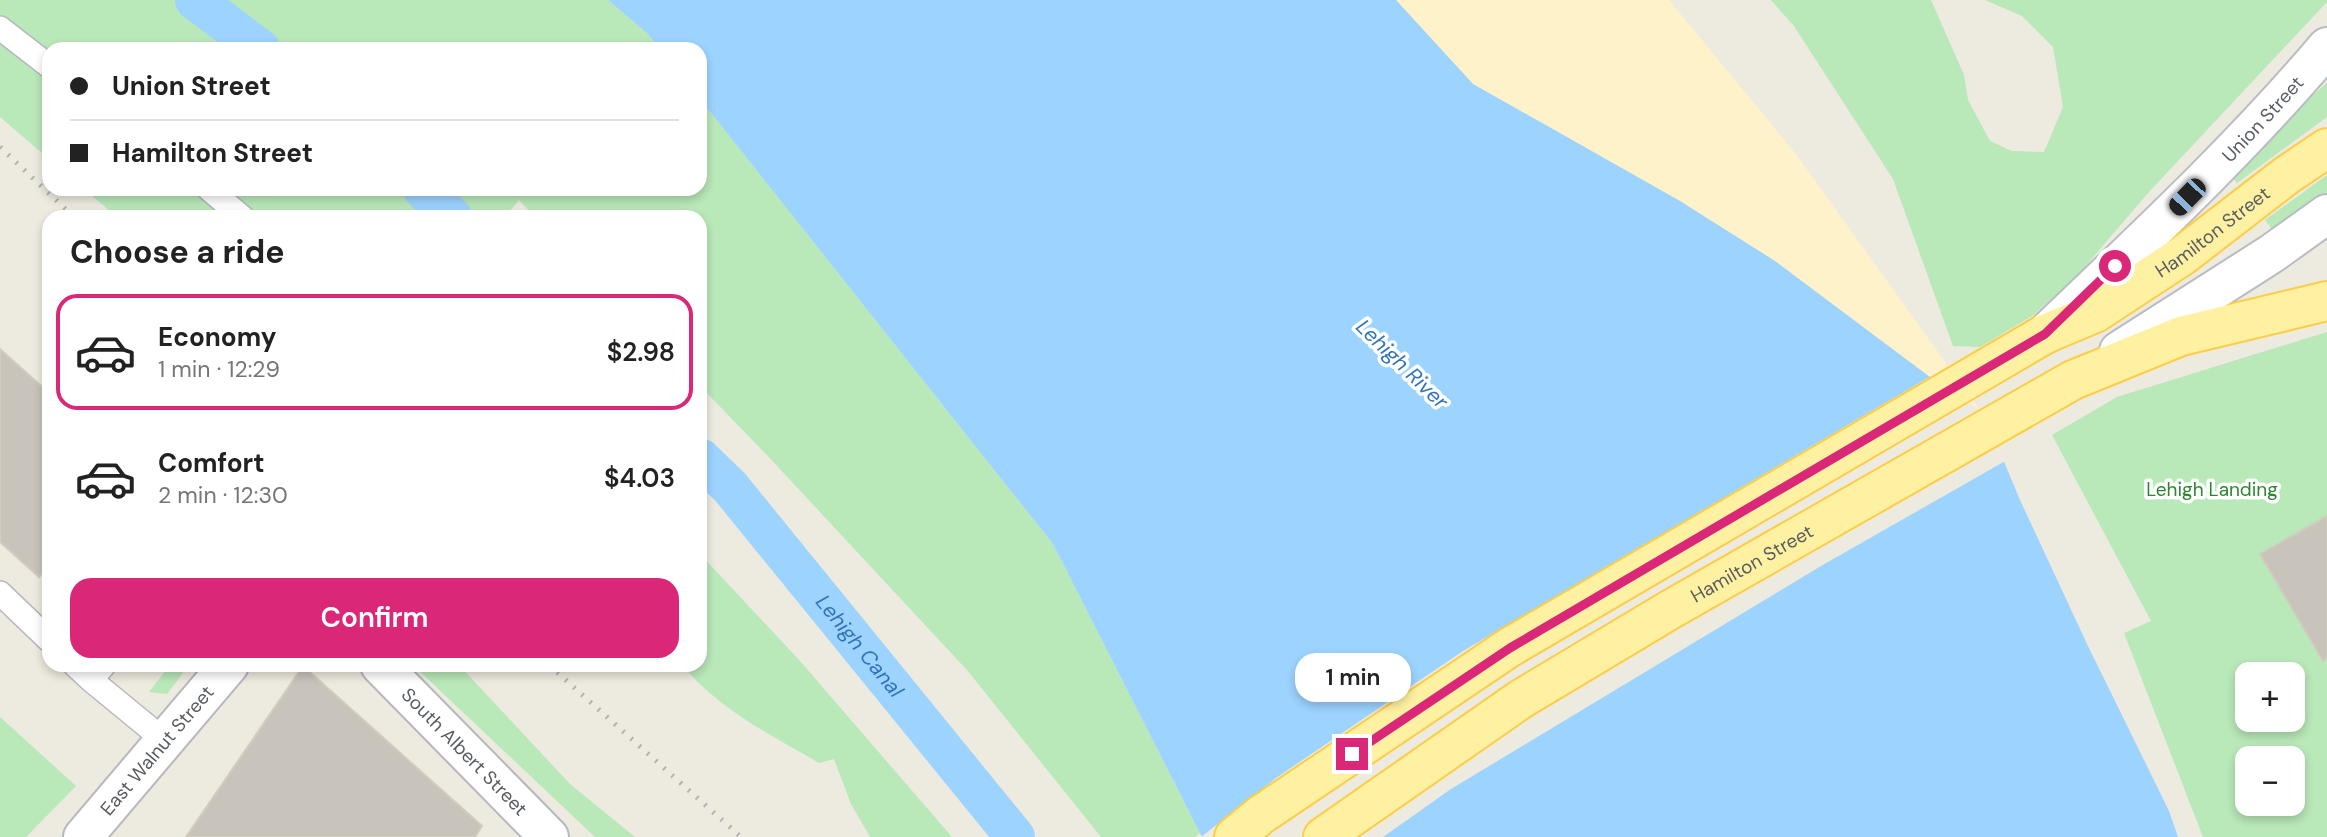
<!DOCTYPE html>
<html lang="en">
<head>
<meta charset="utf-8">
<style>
	body { margin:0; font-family:"DM Sans",sans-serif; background:#f2f2f2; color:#222; height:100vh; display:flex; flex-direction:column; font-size:26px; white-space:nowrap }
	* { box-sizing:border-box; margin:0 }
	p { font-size:23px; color:#767676 }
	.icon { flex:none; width:38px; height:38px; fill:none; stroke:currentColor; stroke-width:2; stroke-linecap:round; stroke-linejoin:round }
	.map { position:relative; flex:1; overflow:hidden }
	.side { position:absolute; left:42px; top:210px; width:665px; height:462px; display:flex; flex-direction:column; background:#fff; border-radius:21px; box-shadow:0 4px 10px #0003 }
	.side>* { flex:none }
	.hud { position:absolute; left:42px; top:42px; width:665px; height:154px; border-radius:21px; box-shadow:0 4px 10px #0003; display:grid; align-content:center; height:154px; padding:0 28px; background:#fff }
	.fabs { position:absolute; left:2235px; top:662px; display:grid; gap:14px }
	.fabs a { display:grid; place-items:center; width:70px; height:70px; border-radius:14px; background:#fff; box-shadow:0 4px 10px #0003; font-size:35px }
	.end { position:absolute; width:32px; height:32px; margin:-16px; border:9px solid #db2777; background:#fff; box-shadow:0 0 0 4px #fff }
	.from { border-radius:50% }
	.bubble { position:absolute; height:49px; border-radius:21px; background:#fff; box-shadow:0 4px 10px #0003; font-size:23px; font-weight:600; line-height:49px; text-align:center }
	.car { position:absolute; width:21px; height:42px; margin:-21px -10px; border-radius:9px; box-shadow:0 0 5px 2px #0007; background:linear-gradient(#222 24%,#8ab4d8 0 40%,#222 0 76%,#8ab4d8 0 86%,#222 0) }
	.hud b { display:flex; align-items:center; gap:24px; height:66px; font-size:26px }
	.hud b+b { border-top:2px solid #e0e0e0 }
	.hud i { width:18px; height:18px; background:#222 }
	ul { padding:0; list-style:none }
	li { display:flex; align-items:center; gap:21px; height:116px; margin:0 14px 10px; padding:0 14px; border:4px solid transparent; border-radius:21px }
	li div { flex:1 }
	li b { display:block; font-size:26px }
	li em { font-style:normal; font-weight:600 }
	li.active { border-color:#db2777 }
	li>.icon { width:63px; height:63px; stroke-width:1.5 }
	h2 { padding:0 28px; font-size:32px; line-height:84px }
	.button { display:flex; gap:14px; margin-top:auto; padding:14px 28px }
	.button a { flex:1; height:80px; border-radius:21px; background:#db2777; color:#fff; font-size:28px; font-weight:600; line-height:80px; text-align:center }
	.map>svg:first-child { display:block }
</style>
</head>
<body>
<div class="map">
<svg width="2327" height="837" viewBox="0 0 2327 837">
	<rect width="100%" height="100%" fill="#edeadf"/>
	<path fill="#b9e8b9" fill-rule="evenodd" d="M0,0H608L648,34L660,49H49V159L0,117Z
		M1771,0H1931L1964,75L1968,100L1990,141L2012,151L2044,152L2063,107L2053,47L2022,16L1985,0H2327V2L2148,193L2077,276L2032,316L1980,347L1953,346L1893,179L1794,26Z
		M2327,83V117L2237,183L2229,173L2271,130Z
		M700,99L1053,544L1200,833L1195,837H1101L967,670L765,453L700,386V217H535L519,200L505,217H117L84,189H700Z
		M2327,175V197L2275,233L2265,220Z
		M2327,332V837H2203L2124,633L2151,621L2052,435L2117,397ZM2247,674H2292V719H2247ZM2247,758H2292V803H2247Z
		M700,554L800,661L952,837H870L851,804L834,759L819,763C769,734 720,710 682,665H700Z
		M170,665H189L167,694L149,692Z
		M413,665H459L570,784L635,837H595Z
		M0,717L76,786L26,837H0Z"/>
	<path fill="#fef2ca" d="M1396,0H1669L1796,154L1986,419L1775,261L1680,201L1473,84Z"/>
	<path fill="#9dd3ff" d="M608,0H1396L1473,84L1680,201L1775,261L1986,419L2020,500L2087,644L2169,811L2178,837H1202L1053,544L700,99V49H660L648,34Z"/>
	<path fill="#edeadf" d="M1933,375L1988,417L2007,460L1821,566L1451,789L1383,837H1201L1276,778L1463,651Z"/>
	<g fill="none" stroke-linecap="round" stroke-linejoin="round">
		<g stroke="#9dd3ff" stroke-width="40">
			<path d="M195,0L260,49"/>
			<path d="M423,189L452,217"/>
			<path id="s1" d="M700,458L730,487L1015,837"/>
		</g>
	</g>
	<path fill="#c8c4bc" stroke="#d2ccbd" stroke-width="2" d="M0,349L49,393V566L39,577L0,542Z
		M2327,516V658L2323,661L2260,554Z
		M303,666L482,826L475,837H186Z"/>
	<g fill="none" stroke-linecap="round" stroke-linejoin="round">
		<defs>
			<path id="lane" d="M0,28L49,66
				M209,189L242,217
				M0,593L49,640
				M75,665L91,680
				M104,665L91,680L164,740"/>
			<g id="street">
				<path id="s2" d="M380,665L549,837"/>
				<path id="s3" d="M83,837L229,665"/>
			</g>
			<g id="secondary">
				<path id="s4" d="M2045,334C2142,241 2241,149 2327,47"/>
				<path d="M2119,351L2271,254L2327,214"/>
			</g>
			<g id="primary">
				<path id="s5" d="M1234,837L1262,814L1510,647L2045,334L2095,313L2182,256L2287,175L2327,148"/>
				<path id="s6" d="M1323,837L1521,699L1673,608L2073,380L2181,336L2327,301"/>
			</g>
		</defs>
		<use href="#lane" stroke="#b5b8be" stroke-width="26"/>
		<use href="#street" stroke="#b5b8be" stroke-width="42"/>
		<use href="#secondary" stroke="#b8bcc3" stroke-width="42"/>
		<use href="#primary" stroke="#fecd47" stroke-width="42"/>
		<use href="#lane" stroke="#fff" stroke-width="23"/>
		<use href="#street" stroke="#fff" stroke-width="38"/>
		<use href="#secondary" stroke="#fff" stroke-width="38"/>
		<use href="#primary" stroke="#fff1a2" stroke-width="38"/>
		<path stroke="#b2b3b3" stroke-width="5" stroke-dasharray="2 9" stroke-linecap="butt" d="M0,147L74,217
			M549,665L741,837"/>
	</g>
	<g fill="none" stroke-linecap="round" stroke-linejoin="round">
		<path stroke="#db2777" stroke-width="9" d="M1352,754L1510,648L2045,334L2115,266"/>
	</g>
	<g text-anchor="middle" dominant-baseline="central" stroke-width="7" stroke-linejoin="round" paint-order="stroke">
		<g font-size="19" fill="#585d62" stroke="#fff">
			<text stroke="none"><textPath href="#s4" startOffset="306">Union Street</textPath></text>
			<text stroke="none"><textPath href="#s5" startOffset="1152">Hamilton Street</textPath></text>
			<text stroke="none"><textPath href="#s6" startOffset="509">Hamilton Street</textPath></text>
			<text stroke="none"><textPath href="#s3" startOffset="114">East Walnut Street</textPath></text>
			<text stroke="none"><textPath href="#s2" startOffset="121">South Albert Street</textPath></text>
		</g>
		<g font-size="19" fill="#2d8631" stroke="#fff">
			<text x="2212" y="489">Lehigh Landing</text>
		</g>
		<g font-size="21" font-style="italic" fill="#3173ba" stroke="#fff">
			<text transform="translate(1402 364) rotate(44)">Lehigh River</text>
			<text stroke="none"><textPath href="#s1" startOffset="247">Lehigh Canal</textPath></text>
		</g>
	</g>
</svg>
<div class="fabs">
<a>+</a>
<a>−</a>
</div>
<i class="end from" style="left:2115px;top:266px"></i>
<i class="end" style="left:1352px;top:754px"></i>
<div class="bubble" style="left:1295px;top:653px;width:116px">1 min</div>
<i class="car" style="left:2187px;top:197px;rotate:224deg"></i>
<div class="hud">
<b><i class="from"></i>Union Street</b>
<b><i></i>Hamilton Street</b>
</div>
<section class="side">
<h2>Choose a ride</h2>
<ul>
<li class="active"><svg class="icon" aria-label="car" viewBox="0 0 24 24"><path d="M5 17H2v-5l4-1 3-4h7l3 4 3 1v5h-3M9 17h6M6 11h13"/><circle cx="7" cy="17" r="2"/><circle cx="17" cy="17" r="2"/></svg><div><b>Economy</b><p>1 min · 12:29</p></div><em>$2.98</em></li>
<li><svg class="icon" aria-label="car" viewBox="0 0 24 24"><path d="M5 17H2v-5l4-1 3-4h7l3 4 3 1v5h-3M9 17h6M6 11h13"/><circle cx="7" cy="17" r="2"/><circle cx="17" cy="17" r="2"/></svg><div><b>Comfort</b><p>2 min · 12:30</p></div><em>$4.03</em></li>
</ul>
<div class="button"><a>Confirm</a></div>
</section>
</div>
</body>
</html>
